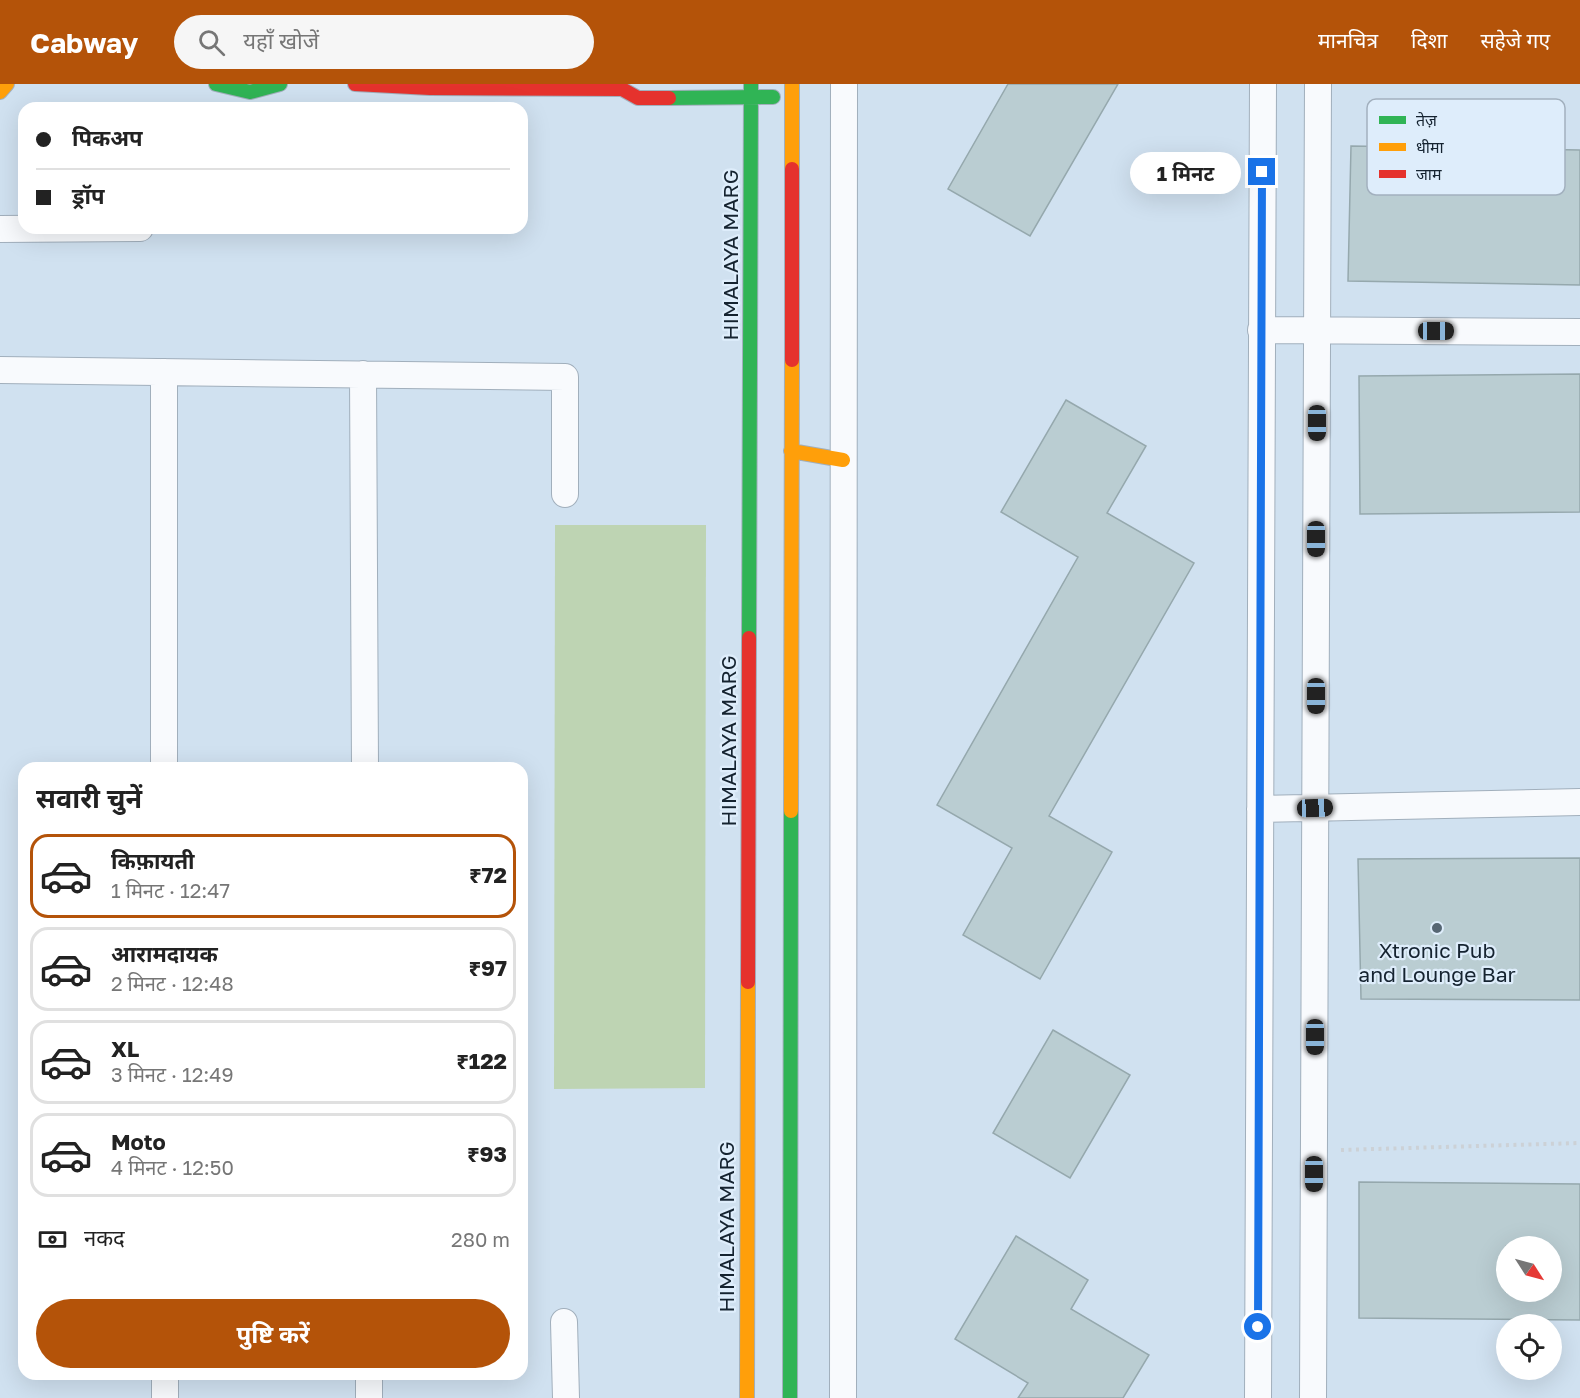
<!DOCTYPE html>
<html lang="hi">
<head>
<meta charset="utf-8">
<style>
	body { margin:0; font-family:"Golos Text","Noto Sans Devanagari",sans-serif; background:#f6f6f6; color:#222; height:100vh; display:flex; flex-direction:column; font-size:22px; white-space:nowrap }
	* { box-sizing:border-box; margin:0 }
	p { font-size:20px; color:#767676 }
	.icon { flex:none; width:33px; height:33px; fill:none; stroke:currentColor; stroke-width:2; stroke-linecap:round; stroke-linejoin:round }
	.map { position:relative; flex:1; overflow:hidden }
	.panel { position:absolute; left:18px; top:678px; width:510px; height:618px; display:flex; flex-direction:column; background:#fff; border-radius:18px; box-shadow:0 6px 24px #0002 }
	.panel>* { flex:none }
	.hud { position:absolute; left:18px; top:18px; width:510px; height:132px; border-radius:18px; box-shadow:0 6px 24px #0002; display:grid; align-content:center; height:132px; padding:0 18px; background:#fff }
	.needle { width:39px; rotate:126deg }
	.buttons { position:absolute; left:1496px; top:1152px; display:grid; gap:12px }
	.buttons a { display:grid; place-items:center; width:66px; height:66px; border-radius:50%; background:#fff; box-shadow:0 6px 24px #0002; font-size:30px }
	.end { position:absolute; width:27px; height:27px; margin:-14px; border:8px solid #1a73e8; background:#fff; box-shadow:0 0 0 3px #fff }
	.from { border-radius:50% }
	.bubble { position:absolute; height:42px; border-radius:21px; background:#fff; box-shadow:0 6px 24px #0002; font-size:20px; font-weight:700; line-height:42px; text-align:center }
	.car { position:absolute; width:18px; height:36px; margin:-18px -9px; border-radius:8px; box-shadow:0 0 4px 2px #0007; background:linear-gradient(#222 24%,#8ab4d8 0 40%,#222 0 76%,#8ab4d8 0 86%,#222 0) }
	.hud b { display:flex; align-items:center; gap:21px; height:57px; font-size:22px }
	.hud b+b { border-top:2px solid #e0e0e0 }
	.hud i { width:15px; height:15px; background:#222 }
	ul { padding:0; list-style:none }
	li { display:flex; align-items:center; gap:18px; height:84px; margin:0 12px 9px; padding:0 6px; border:3px solid #e0e0e0; border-radius:18px }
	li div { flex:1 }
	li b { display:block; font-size:22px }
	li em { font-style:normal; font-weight:700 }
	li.active { border-color:#b45309 }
	li>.icon { width:54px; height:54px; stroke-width:1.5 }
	h2 { padding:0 18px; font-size:27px; line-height:72px }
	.pay { display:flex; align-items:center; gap:15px; height:66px; padding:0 18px; font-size:22px }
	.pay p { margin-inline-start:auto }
	.action { display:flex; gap:12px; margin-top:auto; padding:12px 18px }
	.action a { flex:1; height:69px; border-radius:36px; background:#b45309; color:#fff; font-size:24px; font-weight:700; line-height:69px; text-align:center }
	header { display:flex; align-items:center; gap:36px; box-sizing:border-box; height:84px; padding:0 30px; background:#b45309; color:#fff }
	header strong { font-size:28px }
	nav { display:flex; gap:33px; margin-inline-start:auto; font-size:21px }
	.search { width:420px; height:54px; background:#f6f6f6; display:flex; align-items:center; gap:15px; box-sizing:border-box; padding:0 21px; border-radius:33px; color:#767676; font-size:22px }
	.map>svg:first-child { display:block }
</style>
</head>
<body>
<header>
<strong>Cabway</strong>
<div class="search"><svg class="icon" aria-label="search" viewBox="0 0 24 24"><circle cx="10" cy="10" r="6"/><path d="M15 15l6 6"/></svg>यहाँ खोजें</div>
<nav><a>मानचित्र</a><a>दिशा</a><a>सहेजे गए</a></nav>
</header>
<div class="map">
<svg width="1580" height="1314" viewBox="0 0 1580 1314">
	<rect width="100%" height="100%" fill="#d0e1f0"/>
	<path fill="#bed4b3" d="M555,441H706L705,1004L554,1005Z"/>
	<path fill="#bacdd2" stroke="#95a8ad" stroke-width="1.5" fill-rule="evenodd" d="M1008,0H1118L1030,152L948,105Z
		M1351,62L1580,66V201L1348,197Z
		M1580,290V428L1360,430L1359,292Z
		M1066,316L1146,362L1107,429L1194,479L1049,732L1112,768L1040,895L963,851L1012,764L937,721L1078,473L1001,428Z
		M1580,774V916L1361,915L1358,775Z
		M1053,946L1130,991L1070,1094L993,1049Z
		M1359,1098L1580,1100V1236L1359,1234ZM1506,1162H1551V1208H1506Z
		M1016,1152L1088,1196L1071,1225L1149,1271L1123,1314H1018L1028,1299L955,1255Z"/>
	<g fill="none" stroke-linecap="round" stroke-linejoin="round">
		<defs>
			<path id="street" d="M0,145L140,144
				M1261,246L1580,248
				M0,286L565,293V410
				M164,288V684
				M363,290L365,684
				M1260,725L1580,718
				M564,1238L566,1314
				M165,1290V1314
				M369,1290V1314
				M843,1314L844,0
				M1258,1314L1263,0
				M1313,1314L1318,0"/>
			<path id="fast" d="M216,0L250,8L280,0
				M669,14L773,13
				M749,554L751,0
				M790,1314L791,727"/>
			<path id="slow" d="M0,8L7,0
				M792,85V0
				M791,367L843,376
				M791,727L792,276
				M747,1314L748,898"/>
			<path id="jam" d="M355,0L430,4L622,5L638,14H669
				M792,276V85
				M748,898L749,554"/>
		</defs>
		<use href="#street" stroke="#a1afbc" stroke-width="28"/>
		<use href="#fast" stroke="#a1afbc" stroke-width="16"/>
		<use href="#slow" stroke="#a1afbc" stroke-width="16"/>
		<use href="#jam" stroke="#a1afbc" stroke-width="16"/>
		<path stroke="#ccd1d6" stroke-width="4" stroke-dasharray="3 4.5" stroke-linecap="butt" d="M1341,1066L1580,1059"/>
		<use href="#street" stroke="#f8fafd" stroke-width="26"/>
		<use href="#fast" stroke="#30b455" stroke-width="14"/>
		<use href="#slow" stroke="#ff9f0a" stroke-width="14"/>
		<use href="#jam" stroke="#e5322d" stroke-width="14"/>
	</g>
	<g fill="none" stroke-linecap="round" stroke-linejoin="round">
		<path stroke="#1a73e8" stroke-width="8" d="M1258,1243L1262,88"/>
	</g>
	<circle fill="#566673" stroke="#deedfb" stroke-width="2" cx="1437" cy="844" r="6"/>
	<g text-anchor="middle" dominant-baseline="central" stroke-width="4.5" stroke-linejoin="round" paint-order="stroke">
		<g font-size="21" fill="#152330" stroke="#deedfb">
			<text transform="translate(730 171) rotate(-90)">HIMALAYA MARG</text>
			<text transform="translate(728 657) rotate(-90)">HIMALAYA MARG</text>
			<text transform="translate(726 1143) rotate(-90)">HIMALAYA MARG</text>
		</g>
		<g font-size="21" fill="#152330" stroke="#deedfb">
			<text x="1437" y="866">Xtronic Pub<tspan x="1437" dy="24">and Lounge Bar</tspan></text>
		</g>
	</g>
	<rect x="1367" y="15" width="198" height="96" rx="9" fill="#deedfb" stroke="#a2b0be" stroke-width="1.5"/>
	<rect x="1379" y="32" width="27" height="8" fill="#30b455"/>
	<rect x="1379" y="59" width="27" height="8" fill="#ff9f0a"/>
	<rect x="1379" y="86" width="27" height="8" fill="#e5322d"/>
	<g font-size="16" fill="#152330">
		<text x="1416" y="42">तेज़</text>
		<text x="1416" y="69">धीमा</text>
		<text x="1416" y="96">जाम</text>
	</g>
</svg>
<div class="buttons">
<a><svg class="needle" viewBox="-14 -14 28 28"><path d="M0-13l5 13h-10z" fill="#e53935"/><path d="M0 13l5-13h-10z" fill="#767676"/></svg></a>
<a><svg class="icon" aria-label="locate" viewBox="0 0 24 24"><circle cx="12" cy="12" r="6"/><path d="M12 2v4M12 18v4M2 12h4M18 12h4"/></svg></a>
</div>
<i class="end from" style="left:1258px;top:1243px"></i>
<i class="end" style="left:1262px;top:88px"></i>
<div class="bubble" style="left:1130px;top:68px;width:111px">1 मिनट</div>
<i class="car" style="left:1436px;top:247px;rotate:90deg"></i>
<i class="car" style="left:1317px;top:339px;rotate:180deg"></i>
<i class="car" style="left:1316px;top:455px;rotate:180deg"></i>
<i class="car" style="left:1316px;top:612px;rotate:180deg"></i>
<i class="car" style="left:1315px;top:724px;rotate:88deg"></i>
<i class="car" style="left:1315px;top:953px;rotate:180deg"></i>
<i class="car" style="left:1314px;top:1090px;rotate:180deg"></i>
<div class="hud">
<b><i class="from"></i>पिकअप</b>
<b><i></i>ड्रॉप</b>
</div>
<section class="panel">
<h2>सवारी चुनें</h2>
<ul>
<li class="active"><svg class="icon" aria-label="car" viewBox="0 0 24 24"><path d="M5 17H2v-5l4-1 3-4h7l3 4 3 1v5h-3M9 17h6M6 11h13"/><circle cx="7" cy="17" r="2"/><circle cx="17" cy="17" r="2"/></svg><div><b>किफ़ायती</b><p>1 मिनट · 12:47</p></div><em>₹72</em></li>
<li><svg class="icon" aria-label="car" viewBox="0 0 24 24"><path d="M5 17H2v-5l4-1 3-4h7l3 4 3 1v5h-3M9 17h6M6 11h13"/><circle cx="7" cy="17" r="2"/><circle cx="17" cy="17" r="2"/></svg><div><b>आरामदायक</b><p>2 मिनट · 12:48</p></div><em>₹97</em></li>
<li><svg class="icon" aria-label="car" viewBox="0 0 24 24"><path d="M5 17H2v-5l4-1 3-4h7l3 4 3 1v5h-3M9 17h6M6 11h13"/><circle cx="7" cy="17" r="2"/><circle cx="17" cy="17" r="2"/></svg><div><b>XL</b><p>3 मिनट · 12:49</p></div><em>₹122</em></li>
<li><svg class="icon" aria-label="car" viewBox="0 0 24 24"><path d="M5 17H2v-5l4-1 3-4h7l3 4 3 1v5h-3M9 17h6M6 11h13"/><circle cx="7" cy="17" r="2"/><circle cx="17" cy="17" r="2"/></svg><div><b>Moto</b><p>4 मिनट · 12:50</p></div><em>₹93</em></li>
</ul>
<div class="pay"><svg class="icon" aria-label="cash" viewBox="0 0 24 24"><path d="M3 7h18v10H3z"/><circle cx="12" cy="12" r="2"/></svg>नकद<p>280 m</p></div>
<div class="action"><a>पुष्टि करें</a></div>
</section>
</div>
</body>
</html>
